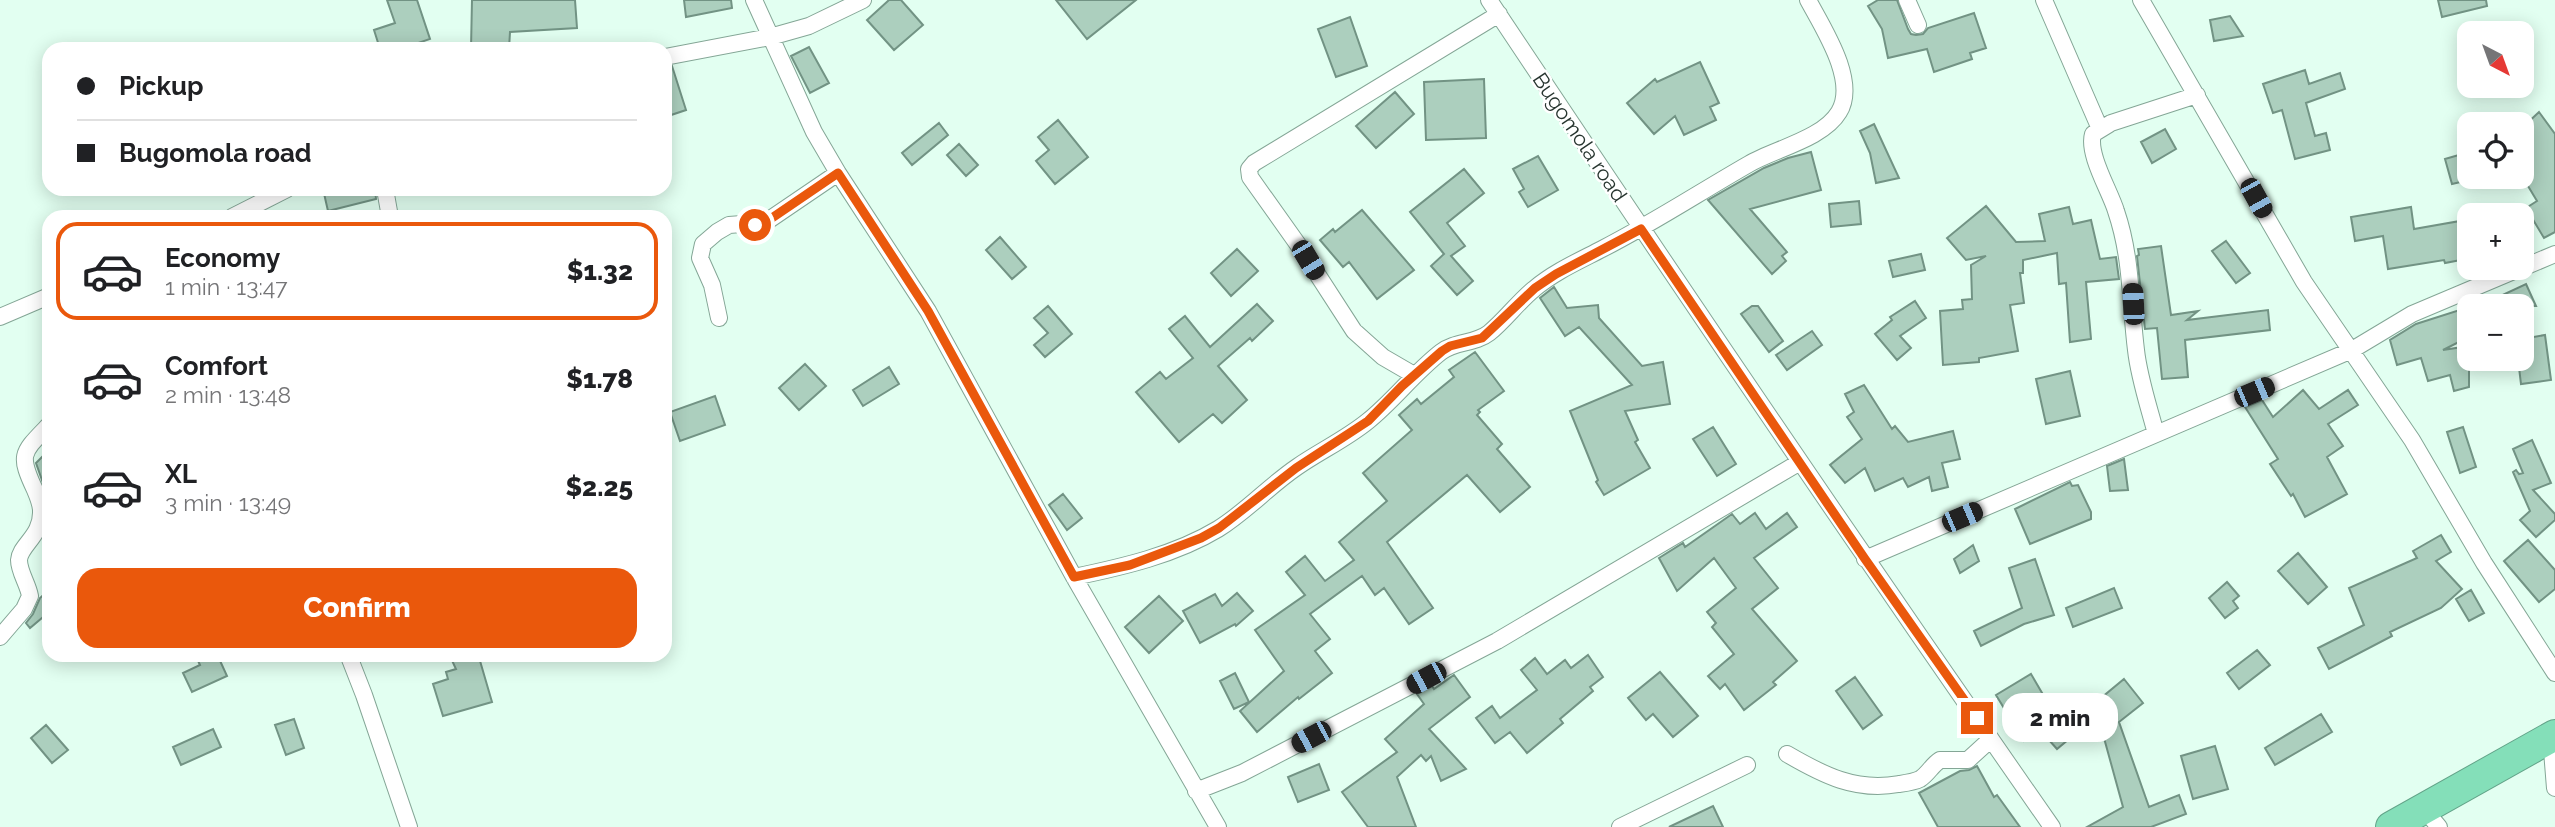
<!DOCTYPE html>
<html lang="en">
<head>
<meta charset="utf-8">
<style>
	body { margin:0; font-family:Raleway,sans-serif; background:#f2f2f2; color:#202124; height:100vh; display:flex; flex-direction:column; font-size:26px; white-space:nowrap }
	* { box-sizing:border-box; margin:0 }
	p { font-size:23px; color:#757577 }
	.icon { flex:none; width:38px; height:38px; fill:none; stroke:currentColor; stroke-width:2; stroke-linecap:round; stroke-linejoin:round }
	.map { position:relative; flex:1; overflow:hidden }
	.side { position:absolute; left:42px; top:210px; width:630px; height:452px; display:flex; flex-direction:column; background:#fff; border-radius:21px; box-shadow:0 4px 18px #0003 }
	.side>* { flex:none }
	.hud { position:absolute; left:42px; top:42px; width:630px; height:154px; border-radius:21px; box-shadow:0 4px 18px #0003; display:grid; align-content:center; height:154px; padding:0 35px; background:#fff }
	.needle { width:46px; rotate:139deg }
	.controls { position:absolute; left:2457px; top:21px; display:grid; gap:14px }
	.controls a { display:grid; place-items:center; width:77px; height:77px; border-radius:14px; background:#fff; box-shadow:0 4px 18px #0003; font-size:35px }
	.end { position:absolute; width:32px; height:32px; margin:-16px; border:9px solid #ea580c; background:#fff; box-shadow:0 0 0 4px #fff }
	.from { border-radius:50% }
	.bubble { position:absolute; height:49px; border-radius:21px; background:#fff; box-shadow:0 4px 18px #0003; font-size:23px; font-weight:800; line-height:49px; text-align:center }
	.car { position:absolute; width:21px; height:42px; margin:-21px -10px; border-radius:9px; box-shadow:0 0 5px 2px #0007; background:linear-gradient(#222 24%,#8ab4d8 0 40%,#222 0 76%,#8ab4d8 0 86%,#222 0) }
	.hud b { display:flex; align-items:center; gap:24px; height:66px; font-size:26px }
	.hud b+b { border-top:2px solid #e0e0e0 }
	.hud i { width:18px; height:18px; background:#202124 }
	ul { padding:12px 0 0; list-style:none }
	li { display:flex; align-items:center; gap:21px; height:98px; margin:0 14px 10px; padding:0 21px; border:4px solid transparent; border-radius:21px }
	li div { flex:1 }
	li b { display:block; font-size:26px }
	li em { font-style:normal; font-weight:800 }
	li.on { border-color:#ea580c }
	li>.icon { width:63px; height:63px; stroke-width:1.5 }
	.button { display:flex; gap:14px; margin-top:auto; padding:14px 35px }
	.button a { flex:1; height:80px; border-radius:21px; background:#ea580c; color:#fff; font-size:28px; font-weight:800; line-height:80px; text-align:center }
	.map>svg:first-child { display:block }
</style>
</head>
<body>
<div class="map">
<svg width="2555" height="827" viewBox="0 0 2555 827">
	<rect width="100%" height="100%" fill="#e2fff1"/>
	<path fill="#accfbe" stroke="#729384" stroke-width="2" d="M387,0H417L430,39L401,49H380L374,30L395,23Z
		M472,0H575L577,28L510,32L509,49H471Z
		M684,0H731L732,8L686,17Z
		M889,0H901L923,25L894,50L867,20Z
		M1056,0H1136L1087,39Z
		M1878,0H1897L1908,29L1911,34L1916,35L1923,34L1928,28L1974,13L1986,48L1970,53L1972,59L1934,72L1927,49L1888,58L1882,29L1868,6Z
		M2438,0H2486L2487,6L2442,17Z
		M2230,16L2243,36L2214,41L2210,20Z
		M1350,17L1367,66L1336,77L1318,29Z
		M809,47L829,83L810,93L791,56Z
		M1700,62L1719,103L1710,107L1716,120L1684,135L1675,116L1654,134L1627,103L1655,79L1657,82Z
		M672,66L686,110L665,117V67Z
		M2305,70L2309,84L2340,73L2345,89L2306,103L2315,136L2326,133L2330,150L2295,159L2282,110L2273,113L2263,84Z
		M1484,79L1486,138L1426,140L1424,82Z
		M1395,92L1414,114L1376,148L1356,126Z
		M2539,112L2555,134V232L2544,238L2526,208L2537,201L2522,176V128Z
		M1058,120L1088,157L1055,184L1036,161L1049,150L1038,137Z
		M939,123L948,135L912,165L902,153Z
		M1874,124L1899,178L1876,183L1870,153L1860,131Z
		M2165,129L2176,149L2152,163L2141,142Z
		M959,144L978,165L966,176L947,155Z
		M1811,152L1821,190L1750,209L1787,252L1782,256L1786,261L1772,274L1708,200L1764,168L1788,158Z
		M2469,152V180L2452,184L2445,159Z
		M1538,156L1558,190L1528,207L1519,192L1524,189L1513,169Z
		M1464,169L1484,193L1447,223L1465,246L1451,256L1473,281L1457,295L1431,266L1444,254L1410,212Z
		M323,189H375L376,199L328,211Z
		M1859,201L1861,224L1831,227L1829,204Z
		M1986,206L2016,242L2045,241L2039,214L2069,207L2073,224L2091,220L2100,259L2116,257L2119,279L2086,282L2091,339L2070,342L2066,283L2059,284L2057,253L2023,260V273H2020L2024,303L2010,305L2018,351L1979,358V362L1943,365L1940,311L1963,309L1962,300L1972,299L1971,265L1986,256L1966,260L1947,238Z
		M2411,207L2414,229L2460,221L2466,259L2445,263L2444,260L2388,269L2383,236L2355,241L2351,217Z
		M1362,210L1414,270L1377,299L1349,262L1343,267L1320,240L1333,229L1335,232Z
		M1000,237L1026,267L1012,279L986,250Z
		M2226,241L2250,273L2236,283L2212,251Z
		M2161,246L2171,315L2198,311L2187,320L2268,310L2270,330L2185,340L2188,377L2162,379L2157,328L2145,329L2137,256L2139,255L2138,249Z
		M1237,249L1258,271L1231,296L1211,273Z
		M1921,254L1925,270L1893,277L1889,261Z
		M2526,284L2536,306H2479Z
		M1554,287L1567,308L1598,305L1599,318L1642,366L1663,362L1670,404L1625,411L1638,440L1635,442L1650,468L1604,495L1596,482L1598,480L1570,411L1632,385L1579,327L1565,336L1540,298Z
		M1915,301L1926,318L1900,336L1911,348L1897,360L1875,334L1892,320L1890,317Z
		M1257,304L1273,321L1252,341L1250,338L1218,366L1247,400L1222,423L1213,414L1179,442L1136,392L1160,372L1166,379L1193,358L1169,329L1185,316L1210,347Z
		M1048,306L1072,334L1045,357L1034,345L1048,333L1034,318Z
		M1752,306H1758L1783,341L1769,352L1741,314Z
		M2469,307V337L2443,350L2469,346V387L2454,391L2450,375L2428,381L2421,358L2397,365L2390,340L2416,324Z
		M1812,331L1822,345L1787,370L1776,355Z
		M2545,335L2551,380L2521,384L2518,359H2522V339Z
		M1475,352L1504,391L1478,410L1480,412L1477,415L1502,444L1497,449L1530,487L1500,512L1467,475L1387,542L1433,608L1409,624L1384,588L1375,595L1362,576L1310,614L1330,639L1315,651L1332,673L1299,699L1298,697L1257,732L1240,711L1284,671L1255,630L1305,595L1286,572L1305,556L1325,581L1354,560L1339,542L1387,501L1363,473L1412,430L1399,415L1417,399L1421,404L1454,377L1449,370Z
		M805,364L826,386L799,410L779,388Z
		M889,367L899,384L863,406L853,390Z
		M2070,371L2080,416L2046,424L2036,379Z
		M1864,385L1892,429L1895,426L1908,442L1953,431L1960,459L1942,463L1948,487L1932,491L1929,477L1908,487L1903,478L1875,491L1865,468L1845,483L1830,465L1862,439L1847,417L1854,412L1845,394Z
		M2303,390L2319,409L2348,390L2358,405L2328,424L2343,446L2327,457L2347,494L2305,517L2293,494L2291,496L2270,464L2278,459L2245,407L2262,400L2273,417Z
		M715,396L725,425L680,441L670,412Z
		M1713,427L1736,464L1717,476L1693,439Z
		M2463,427L2476,467L2460,473L2447,432Z
		M2532,440L2551,483L2533,490L2555,514V520L2536,537L2520,520L2530,511L2513,472L2516,470L2519,474L2523,473L2513,449Z
		M49,450V489L43,483L36,463Z
		M2124,459L2128,490L2110,491L2107,466Z
		M2070,482L2072,486L2078,485L2091,512V519L2030,544L2015,509Z
		M1063,494L1082,518L1067,530L1049,505Z
		M1755,513L1766,529L1787,513L1797,527L1754,558L1778,588L1752,609L1797,661L1773,682L1776,685L1744,710L1725,684L1720,689L1708,676L1734,654L1712,627L1716,623L1707,612L1736,588L1714,558L1677,591L1659,558L1683,543L1685,547L1732,514L1740,524Z
		M2441,535L2451,552L2436,561L2462,589L2441,608L2390,632L2392,636L2329,669L2318,648L2364,625L2349,588L2417,558L2413,551Z
		M2528,540L2555,570V589L2539,602L2504,561Z
		M1973,545L1979,561L1960,573L1954,559Z
		M2298,553L2327,587L2308,604L2278,571Z
		M2035,559L2054,615L2024,624L1981,646L1974,631L2022,608L2009,568Z
		M2227,582L2239,596L2233,601L2238,608L2225,618L2209,598Z
		M2114,588L2122,608L2073,627L2066,608Z
		M49,590V612L30,628L26,623L33,614L40,598Z
		M2471,590L2484,613L2469,621L2456,599Z
		M1237,593L1253,611L1236,626L1235,624L1200,643L1183,611L1215,594L1222,606Z
		M1159,596L1183,621L1149,653L1125,627Z
		M2257,650L2270,665L2239,689L2227,673Z
		M195,654H217L227,676L192,692L183,673L200,665Z
		M449,654H478L492,702L443,716L433,684L448,679L446,672L456,669Z
		M1588,655L1603,677L1590,687L1593,691L1560,719L1563,723L1527,753L1510,732L1495,743L1476,718L1492,706L1500,718L1537,690L1521,670L1535,658L1547,674L1565,660L1571,668Z
		M1660,672L1698,716L1673,737L1653,714L1646,720L1628,698Z
		M1235,673L1249,702L1234,709L1220,681Z
		M2031,674L2069,739L2057,749L2041,731L2024,741L1996,695Z
		M1454,675L1470,697L1429,729L1466,769L1441,781L1431,756L1426,761L1421,755L1397,777L1416,827H1368L1342,792L1397,752L1385,739L1424,704L1417,694L1432,686L1434,689Z
		M1855,677L1882,715L1863,729L1836,691Z
		M2124,679L2143,703L2119,722L2149,807L2179,795L2186,814L2151,827H2087L2123,807L2104,738L2083,713Z
		M2321,714L2332,732L2275,765L2265,748Z
		M294,719L304,748L286,755L275,725Z
		M46,725L68,750L52,763L31,738Z
		M213,729L221,747L181,765L173,747Z
		M2215,746L2228,789L2193,799L2181,756Z
		M1319,764L1329,790L1298,802L1288,777Z
		M1977,766L1994,797L1997,795L2020,827H1938L1919,793L1960,771L1969,770Z
		M1713,806L1723,827H1669Z"/>
	<g fill="none" stroke-linecap="round" stroke-linejoin="round">
		<defs>
			<path id="street" d="M754,0L814,132L838,173L928,311L1074,577L1218,827
				M1489,0C1674,278 1861,553 2052,827
				M1907,0L1918,25
				M2044,0L2100,129
				M2141,0L2304,282L2412,440L2484,563L2555,673
				M665,57L770,37L809,26L863,0
				M385,189L390,217
				M232,217L287,189
				M2522,268L2555,254
				M0,317L49,296
				M719,318L712,285L700,258L703,244L717,232L729,225L766,222L838,173
				M1414,375L1383,357L1354,331L1299,246L1250,177L1249,169L1254,163L1499,14
				M2156,434C2149,407 2139,378 2136,350C2130,302 2132,258 2116,211C2110,191 2087,154 2093,134L2111,123L2197,95
				M1865,559L2352,350L2412,314L2521,268
				M1074,577C1122,567 1175,555 1218,529C1247,511 1269,486 1297,467C1320,451 1346,439 1368,421C1394,400 1414,373 1441,352C1455,341 1475,344 1489,333C1505,320 1518,302 1534,289C1554,272 1579,261 1602,249C1653,223 1700,192 1749,164C1774,149 1823,139 1839,112C1858,81 1823,28 1808,0
				M0,637L24,609L30,596C28,584 19,572 19,560C20,545 42,536 41,511C41,504 38,497 35,490C18,454 22,453 49,425
				M348,654L364,695L409,827
				M2551,738L2555,788
				M1787,754C1823,775 1856,792 1899,784C1906,783 1914,782 1920,779C1928,774 1932,765 1940,760H1968L1991,739
				M1196,791L1242,773L1497,641L1800,462
				M2424,809L2439,827
				M1620,827L1747,765"/>
			<path id="highway" d="M2391,827L2555,735"/>
		</defs>
		<use href="#street" stroke="#84a696" stroke-width="18"/>
		<use href="#highway" stroke="#63a489" stroke-width="32"/>
		<use href="#street" stroke="#fff" stroke-width="16"/>
		<use href="#highway" stroke="#84dfb9" stroke-width="30"/>
	</g>
	<g fill="none" stroke-linecap="round" stroke-linejoin="round">
		<path stroke="#ea580c" stroke-width="9" d="M755,225L766,222L838,173L928,311L1074,577L1130,565L1201,538L1219,528L1296,468L1368,421L1402,386L1442,351L1450,346L1482,338L1535,288L1556,274L1641,229L1865,559L1977,718"/>
	</g>
	<g text-anchor="middle" dominant-baseline="central" stroke-width="5" stroke-linejoin="round" paint-order="stroke">
		<g font-size="21" fill="#27352f" stroke="#fff">
			<text transform="translate(1580 137) rotate(56)">Bugomola road</text>
		</g>
	</g>
</svg>
<div class="controls">
<a><svg class="needle" viewBox="-14 -14 28 28"><path d="M0-13l5 13h-10z" fill="#e53935"/><path d="M0 13l5-13h-10z" fill="#757577"/></svg></a>
<a><svg class="icon" aria-label="locate" viewBox="0 0 24 24"><circle cx="12" cy="12" r="6"/><path d="M12 2v4M12 18v4M2 12h4M18 12h4"/></svg></a>
<a>+</a>
<a>−</a>
</div>
<i class="end from" style="left:755px;top:225px"></i>
<i class="end" style="left:1977px;top:718px"></i>
<div class="bubble" style="left:2002px;top:693px;width:116px">2 min</div>
<i class="car" style="left:2256px;top:198px;rotate:151deg"></i>
<i class="car" style="left:1308px;top:260px;rotate:149deg"></i>
<i class="car" style="left:2133px;top:304px;rotate:357deg"></i>
<i class="car" style="left:2254px;top:392px;rotate:67deg"></i>
<i class="car" style="left:1962px;top:517px;rotate:67deg"></i>
<i class="car" style="left:1426px;top:678px;rotate:242deg"></i>
<i class="car" style="left:1311px;top:737px;rotate:242deg"></i>
<div class="hud">
<b><i class="from"></i>Pickup</b>
<b><i></i>Bugomola road</b>
</div>
<section class="side">
<ul>
<li class="on"><svg class="icon" aria-label="car" viewBox="0 0 24 24"><path d="M5 17H2v-5l4-1 3-4h7l3 4 3 1v5h-3M9 17h6M6 11h13"/><circle cx="7" cy="17" r="2"/><circle cx="17" cy="17" r="2"/></svg><div><b>Economy</b><p>1 min · 13:47</p></div><em>$1.32</em></li>
<li><svg class="icon" aria-label="car" viewBox="0 0 24 24"><path d="M5 17H2v-5l4-1 3-4h7l3 4 3 1v5h-3M9 17h6M6 11h13"/><circle cx="7" cy="17" r="2"/><circle cx="17" cy="17" r="2"/></svg><div><b>Comfort</b><p>2 min · 13:48</p></div><em>$1.78</em></li>
<li><svg class="icon" aria-label="car" viewBox="0 0 24 24"><path d="M5 17H2v-5l4-1 3-4h7l3 4 3 1v5h-3M9 17h6M6 11h13"/><circle cx="7" cy="17" r="2"/><circle cx="17" cy="17" r="2"/></svg><div><b>XL</b><p>3 min · 13:49</p></div><em>$2.25</em></li>
</ul>
<div class="button"><a>Confirm</a></div>
</section>
</div>
</body>
</html>
